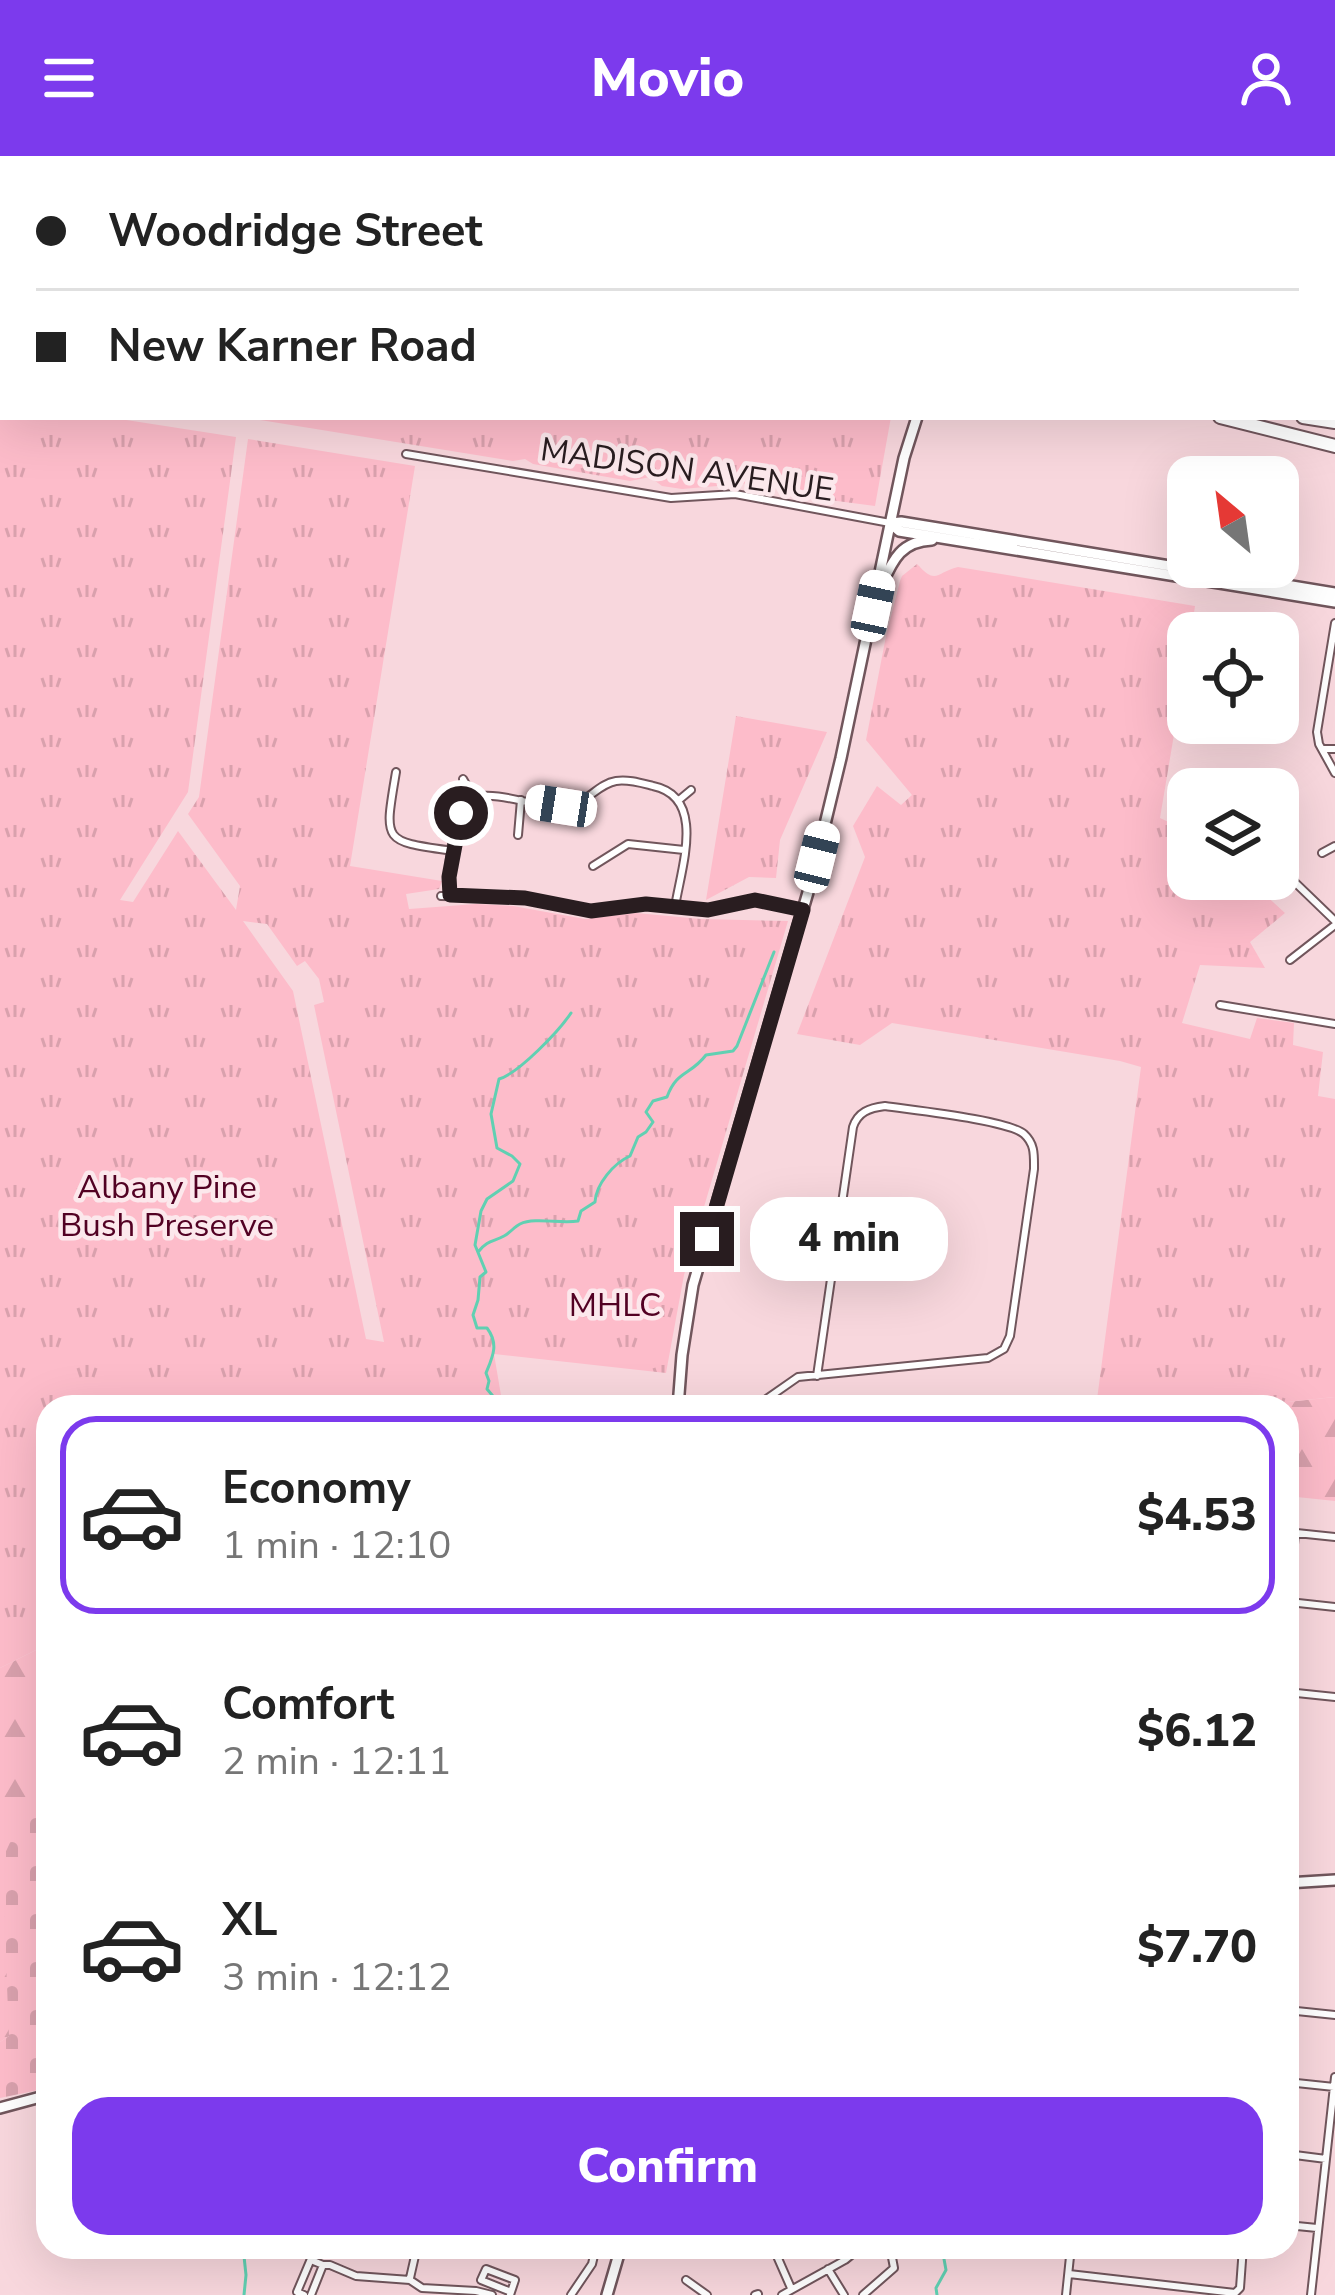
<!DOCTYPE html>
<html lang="en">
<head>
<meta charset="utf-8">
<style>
	body { margin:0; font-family:"Nunito Sans",sans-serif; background:#f2f2f2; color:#222; height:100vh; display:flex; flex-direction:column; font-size:45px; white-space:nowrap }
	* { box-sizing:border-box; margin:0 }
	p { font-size:39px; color:#767676 }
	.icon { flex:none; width:66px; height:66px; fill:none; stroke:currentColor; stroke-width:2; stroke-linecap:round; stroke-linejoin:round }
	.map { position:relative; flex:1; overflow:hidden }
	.details { position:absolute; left:36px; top:1239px; width:1263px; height:864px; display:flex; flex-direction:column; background:#fff; border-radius:36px; box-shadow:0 12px 48px #0002 }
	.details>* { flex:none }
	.hud { position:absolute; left:0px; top:0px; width:1335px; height:264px; box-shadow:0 12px 48px #0002; display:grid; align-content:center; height:264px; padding:0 36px; background:#fff }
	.needle { width:78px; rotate:331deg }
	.buttons { position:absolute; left:1167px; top:300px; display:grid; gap:24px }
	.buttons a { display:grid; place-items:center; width:132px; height:132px; border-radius:24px; background:#fff; box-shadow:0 12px 48px #0002; font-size:60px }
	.end { position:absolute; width:54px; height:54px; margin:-27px; border:15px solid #291d20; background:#fff; box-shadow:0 0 0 6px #fff }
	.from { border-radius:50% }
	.bubble { position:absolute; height:84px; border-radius:36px; background:#fff; box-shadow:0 12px 48px #0002; font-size:39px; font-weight:800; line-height:84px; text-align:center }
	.car { position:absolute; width:36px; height:72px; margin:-36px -18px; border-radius:15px; box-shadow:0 0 9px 3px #0007; background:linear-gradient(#fff 24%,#345 0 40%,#fff 0 76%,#345 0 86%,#fff 0) }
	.hud b { display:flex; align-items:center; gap:42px; height:114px; font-size:45px }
	.hud b+b { border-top:3px solid #e0e0e0 }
	.hud i { width:30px; height:30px; background:#222 }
	ul { padding:21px 0 0; list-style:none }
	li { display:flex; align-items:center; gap:36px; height:198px; margin:0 24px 18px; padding:0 12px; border:6px solid transparent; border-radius:36px }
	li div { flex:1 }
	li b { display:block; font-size:45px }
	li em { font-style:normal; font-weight:800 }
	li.active { border-color:#7c3aed }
	li>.icon { width:108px; height:108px; stroke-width:1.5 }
	.cta { display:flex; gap:24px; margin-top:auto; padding:24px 36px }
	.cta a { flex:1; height:138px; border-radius:36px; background:#7c3aed; color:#fff; font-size:48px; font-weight:800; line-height:138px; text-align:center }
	header { display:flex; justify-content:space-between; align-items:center; height:156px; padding:0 36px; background:#7c3aed; color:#fff; font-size:54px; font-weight:800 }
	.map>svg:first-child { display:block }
</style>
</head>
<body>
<header><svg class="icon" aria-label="menu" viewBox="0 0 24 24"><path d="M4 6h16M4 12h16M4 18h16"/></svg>Movio<svg class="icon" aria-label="person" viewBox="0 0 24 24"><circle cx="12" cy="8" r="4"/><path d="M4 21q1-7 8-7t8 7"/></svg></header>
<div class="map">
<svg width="1335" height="2139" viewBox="0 0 1335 2139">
	<defs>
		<pattern id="forest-firs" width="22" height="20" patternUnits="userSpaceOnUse" patternTransform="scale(3)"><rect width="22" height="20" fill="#fdbcca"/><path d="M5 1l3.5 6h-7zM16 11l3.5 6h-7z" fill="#d9a1ad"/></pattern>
		<pattern id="cemetery-stones" width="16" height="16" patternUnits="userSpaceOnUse" patternTransform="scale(3)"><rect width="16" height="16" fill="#fdbcca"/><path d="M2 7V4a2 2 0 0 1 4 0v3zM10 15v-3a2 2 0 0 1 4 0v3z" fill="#d9a1ad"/></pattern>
		<pattern id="park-tufts" width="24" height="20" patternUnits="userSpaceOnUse" patternTransform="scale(3)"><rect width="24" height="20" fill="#fdbcca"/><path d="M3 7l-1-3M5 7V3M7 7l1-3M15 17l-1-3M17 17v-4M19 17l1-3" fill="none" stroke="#d9a1ad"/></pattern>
	</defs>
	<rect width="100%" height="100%" fill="#f8d7dd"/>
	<path fill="url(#forest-firs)" d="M1335,1241V1345L1287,1340V1251H1240Z
		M48,1488V1630L40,1634L9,1880L0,1886V1512Z"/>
	<path fill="url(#cemetery-stones)" d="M48,1630V1932L0,1942V1886L9,1880L2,1704L19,1667L40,1634Z"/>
	<path fill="url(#park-tufts)" fill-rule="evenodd" d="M199,0H943V3H198Z
		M973,0H1335V244H1332V3H972Z
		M0,243L3,244V261H107L236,281L188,636L120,744L133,746L178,675L236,754L240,730L188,658L199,641L248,283L415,310L350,710L442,725L439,733L406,738L409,753L476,748L513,750L585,763L636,757L701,763L788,765L684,1119L666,1217L494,1198L503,1251H48V1488L0,1512ZM243,765L267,768L297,810L305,805L319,823L324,846L314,849L384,1186L366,1183L293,835Z
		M242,261H891L875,350L799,340L776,325L682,333L662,330L650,321L630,325L533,308L525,303L513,305Z
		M917,408C937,430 936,416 958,411L1195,450L1191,477H1188V495L1160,662L1188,675V723H1248L1285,757L1250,786L1265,812L1200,809L1182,867L1250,883L1257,862L1294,867L1293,889L1323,896L1318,940L1335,943V1241L1240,1251H1096L1141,911L1120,905L892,867L860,889L797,878L865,701L853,670L877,630L901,649L912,639L866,584L886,480L900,425L902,420Z
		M736,560L827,576L780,684L776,722L749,721L706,744Z"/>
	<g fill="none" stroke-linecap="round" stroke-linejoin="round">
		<path stroke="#60d0b2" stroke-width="3" d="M479,1095C488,1084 493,1086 504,1080C510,1077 514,1071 520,1068C535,1061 561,1068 578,1065L581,1055L595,1046C596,1028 614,1007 630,1000L638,981L646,976L653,966L646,956L653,945L667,941C677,914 690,920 706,899L733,895L737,890L774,796
			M502,1251L487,1233L489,1225L486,1217C493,1200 499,1188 487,1172H477L473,1159L478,1144L480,1121L486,1116L475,1089L481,1055L487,1043L513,1025L520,1008L512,1000L497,992L491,958L499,923C519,917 559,875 571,857
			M243,2091L246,2119L244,2139
			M937,2139L936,2132L946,2114L944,2103L948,2091"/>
		<defs>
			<path id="minor" d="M406,298L671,342L735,338L890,367
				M1335,467L1317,576L1319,588L1335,617
				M1322,593H1335
				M396,616C384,687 382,685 453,695
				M463,623L473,641
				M1173,636L1188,637
				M679,644L691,634
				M1278,651L1282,648
				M518,679L521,644
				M1322,697L1335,690
				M593,710L628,688L684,694
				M1278,710L1335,765
				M450,739C447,709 451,663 473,641C505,635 535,653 566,650C586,649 597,628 616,625C628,623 641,627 653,630C707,641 681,712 675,751
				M441,740L525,742L591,755L646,748L708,754L755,744L803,754
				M1290,804L1335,769
				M1220,849L1335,868
				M755,1251L798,1221L988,1202L1004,1193L1010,1180L1034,1013C1034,999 1035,988 1024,978C1008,964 911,954 885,950C869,952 858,956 853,971L817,1220
				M1287,1376L1335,1381
				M1289,1446L1335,1451
				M1287,1468L1295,1377
				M1287,1536L1335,1541
				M1287,1854L1335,1859
				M1287,1926L1334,1931
				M1287,1998L1326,2003
				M1287,2069L1317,2072
				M773,2091L791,2132
				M311,2104L323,2109L311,2139
				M323,2109H330L356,2120L410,2124L422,2132L476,2135L492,2139
				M828,2113L844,2139
				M1069,2118L1235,2137L1240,2132L1243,2091
				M410,2122L417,2091
				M686,2124L707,2139
				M304,2139L297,2136L316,2091
				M510,2139L515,2124L486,2113L481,2124L511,2136
				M571,2139L592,2108L596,2091
				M755,2139L758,2138
				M782,2139L845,2104L861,2091
				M863,2139L894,2112L890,2091
				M1066,2139L1071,2091
				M1311,2139L1335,1921"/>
			<path id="major" d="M954,3V0
				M890,367L899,375L1335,446
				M890,367L901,366L1335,437
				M882,428C893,403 902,385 932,384
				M678,1251L682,1199L693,1129L811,726L841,602L904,302L917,261
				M1287,1727L1335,1724
				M0,1952L48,1939
				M607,2139L621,2091"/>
			<path id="highway" d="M0,86H3
				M0,100L3,101
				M1220,261L1335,290
				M1303,261L1335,266"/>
		</defs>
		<use href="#minor" stroke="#71565c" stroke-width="10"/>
		<use href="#major" stroke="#71565c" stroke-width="14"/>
		<use href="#highway" stroke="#71565c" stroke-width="16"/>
		<use href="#minor" stroke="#fff" stroke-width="6"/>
		<use href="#major" stroke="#fff" stroke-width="9"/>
		<use href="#highway" stroke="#fff" stroke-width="12"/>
	</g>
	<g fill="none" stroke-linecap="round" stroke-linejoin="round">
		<path stroke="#291d20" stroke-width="15" d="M461,657L449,721L450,739L525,742L591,755L646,748L708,754L755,744L803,754L707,1083"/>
	</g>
	<g text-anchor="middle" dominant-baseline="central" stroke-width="9" stroke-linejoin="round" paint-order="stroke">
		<g font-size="33" fill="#291d20" stroke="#fce8ec">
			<text transform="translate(687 314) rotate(8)">MADISON AVENUE</text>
		</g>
		<g font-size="33" fill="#520123" stroke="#fce8ec">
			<text x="167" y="1031">Albany Pine<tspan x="167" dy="38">Bush Preserve</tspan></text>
			<text x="615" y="1149">MHLC</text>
		</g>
	</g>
</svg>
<div class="buttons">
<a><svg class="needle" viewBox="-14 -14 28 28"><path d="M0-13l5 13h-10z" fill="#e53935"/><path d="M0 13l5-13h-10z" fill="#767676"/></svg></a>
<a><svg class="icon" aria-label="locate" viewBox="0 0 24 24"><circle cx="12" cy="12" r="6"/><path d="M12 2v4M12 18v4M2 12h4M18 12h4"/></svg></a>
<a><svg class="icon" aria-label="layers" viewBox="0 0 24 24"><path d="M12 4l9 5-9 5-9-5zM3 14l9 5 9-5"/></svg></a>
</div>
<i class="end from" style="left:461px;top:657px"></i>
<i class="end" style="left:707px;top:1083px"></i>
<div class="bubble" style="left:750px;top:1041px;width:198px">4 min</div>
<i class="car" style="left:873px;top:450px;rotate:12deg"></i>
<i class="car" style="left:561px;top:650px;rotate:279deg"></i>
<i class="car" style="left:817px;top:701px;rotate:14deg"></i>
<div class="hud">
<b><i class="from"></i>Woodridge Street</b>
<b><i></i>New Karner Road</b>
</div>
<section class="details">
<ul>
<li class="active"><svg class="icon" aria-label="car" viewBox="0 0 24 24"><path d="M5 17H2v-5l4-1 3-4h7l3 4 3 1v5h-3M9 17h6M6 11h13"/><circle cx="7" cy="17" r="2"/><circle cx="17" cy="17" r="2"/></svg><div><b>Economy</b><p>1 min · 12:10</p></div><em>$4.53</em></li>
<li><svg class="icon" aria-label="car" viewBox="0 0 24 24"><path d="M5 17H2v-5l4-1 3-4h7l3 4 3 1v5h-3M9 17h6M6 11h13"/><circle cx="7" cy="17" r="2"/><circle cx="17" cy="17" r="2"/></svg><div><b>Comfort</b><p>2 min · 12:11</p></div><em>$6.12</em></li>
<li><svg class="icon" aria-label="car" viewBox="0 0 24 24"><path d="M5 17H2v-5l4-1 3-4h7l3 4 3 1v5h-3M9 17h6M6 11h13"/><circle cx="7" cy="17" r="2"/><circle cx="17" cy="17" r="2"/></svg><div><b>XL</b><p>3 min · 12:12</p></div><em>$7.70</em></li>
</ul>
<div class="cta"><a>Confirm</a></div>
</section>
</div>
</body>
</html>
